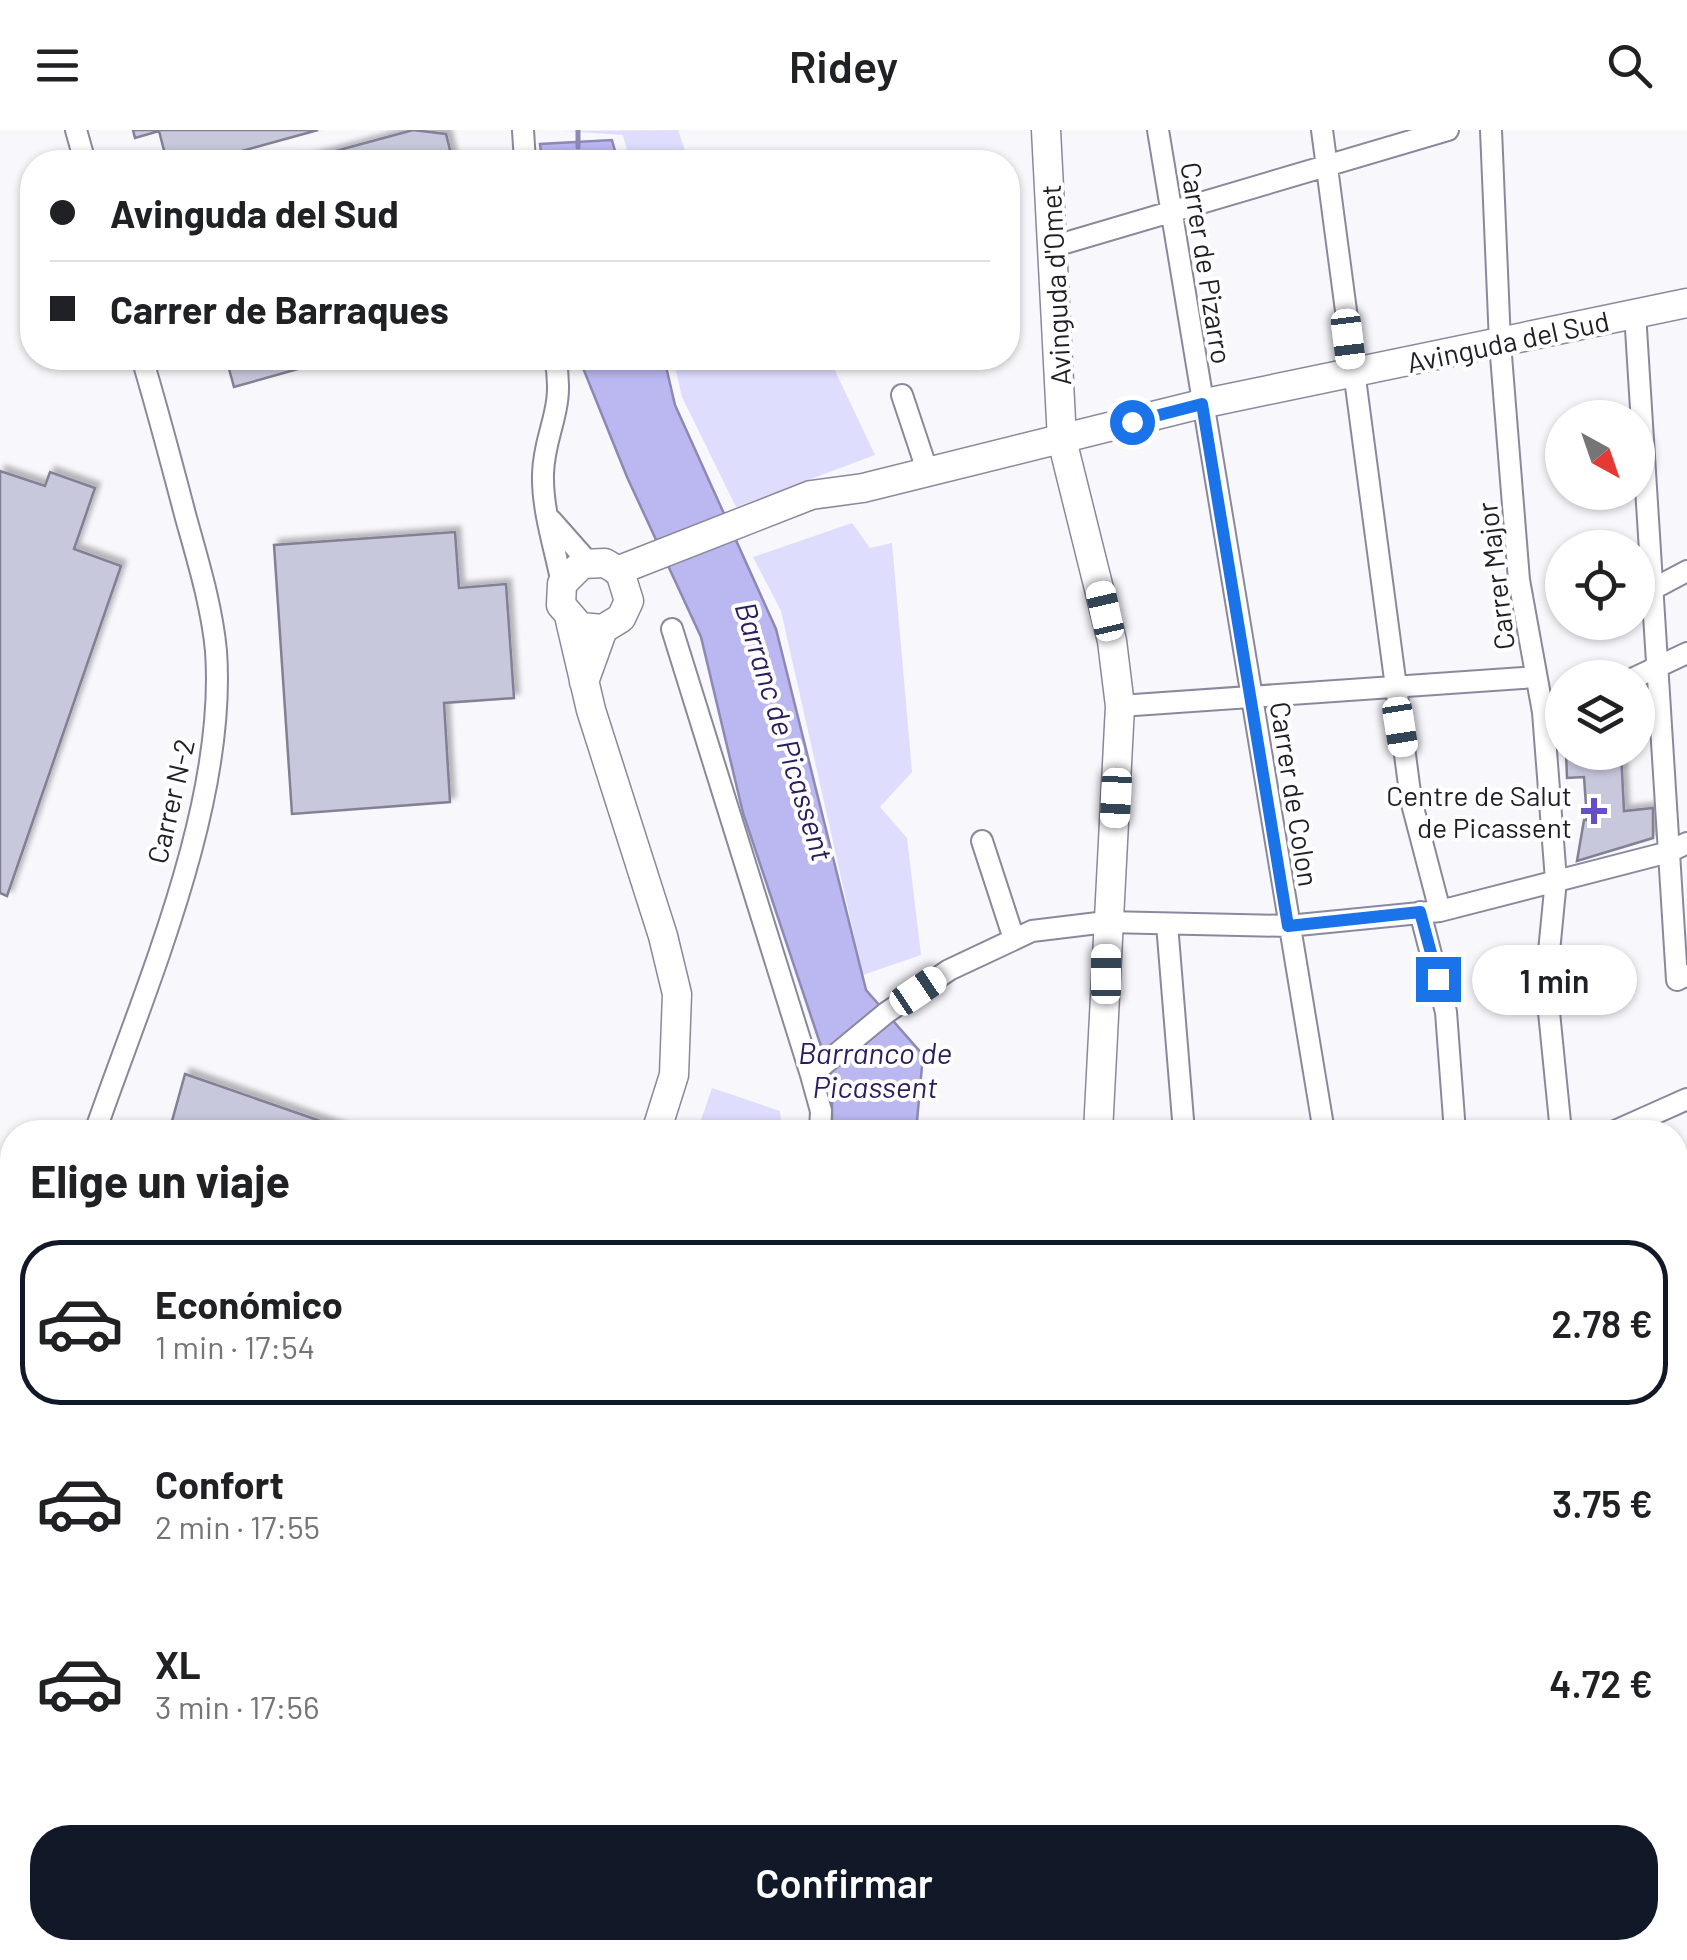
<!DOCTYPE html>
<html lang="es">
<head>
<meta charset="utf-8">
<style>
	body { margin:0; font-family:Barlow,sans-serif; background:#f2f2f2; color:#202124; height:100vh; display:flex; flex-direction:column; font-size:38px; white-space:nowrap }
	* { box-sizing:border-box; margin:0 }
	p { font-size:32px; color:#757577 }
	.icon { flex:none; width:55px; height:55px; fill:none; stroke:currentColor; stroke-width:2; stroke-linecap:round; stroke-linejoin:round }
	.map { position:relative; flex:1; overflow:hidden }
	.details { position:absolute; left:0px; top:990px; width:1688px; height:840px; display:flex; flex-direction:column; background:#fff; border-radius:40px 40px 0 0; box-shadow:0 2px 8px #0004 }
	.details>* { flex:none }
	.guide { position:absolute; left:20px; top:20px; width:1000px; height:220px; border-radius:40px; box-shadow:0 2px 8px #0004; display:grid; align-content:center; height:220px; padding:0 30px; background:#fff }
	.needle { width:65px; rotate:140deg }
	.buttons { position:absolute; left:1545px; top:270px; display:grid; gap:20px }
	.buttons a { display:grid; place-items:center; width:110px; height:110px; border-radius:50%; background:#fff; box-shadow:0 2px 8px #0004; font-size:50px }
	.end { position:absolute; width:45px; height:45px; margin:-22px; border:12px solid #1a73e8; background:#fff; box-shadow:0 0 0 5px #fff }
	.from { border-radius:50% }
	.bubble { position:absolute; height:70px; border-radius:35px; background:#fff; box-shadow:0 2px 8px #0004; font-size:32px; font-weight:600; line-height:70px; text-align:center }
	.car { position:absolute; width:30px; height:60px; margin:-30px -15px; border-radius:12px; box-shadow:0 0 8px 2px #0007; background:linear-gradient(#fff 24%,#345 0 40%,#fff 0 76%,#345 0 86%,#fff 0) }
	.guide b { display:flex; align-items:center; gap:35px; height:95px; font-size:38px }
	.guide b+b { border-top:2px solid #e0e0e0 }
	.guide i { width:25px; height:25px; background:#202124 }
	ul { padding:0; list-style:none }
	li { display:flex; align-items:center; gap:30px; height:165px; margin:0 20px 15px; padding:0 10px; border:5px solid transparent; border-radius:40px }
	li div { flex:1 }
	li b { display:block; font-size:38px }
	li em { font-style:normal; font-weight:600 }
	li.selected { border-color:#111827 }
	li>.icon { width:90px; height:90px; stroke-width:1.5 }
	h2 { padding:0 30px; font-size:45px; line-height:120px }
	.button { display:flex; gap:20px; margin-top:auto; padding:20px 30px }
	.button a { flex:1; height:115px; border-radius:40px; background:#111827; color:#fff; font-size:40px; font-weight:600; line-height:115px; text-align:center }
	header { display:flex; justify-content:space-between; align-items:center; height:130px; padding:0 30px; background:#fff; font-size:45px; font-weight:600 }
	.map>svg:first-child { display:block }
</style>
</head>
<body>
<header><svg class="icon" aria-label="menu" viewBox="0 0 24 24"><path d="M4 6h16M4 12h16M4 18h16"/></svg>Ridey<svg class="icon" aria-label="search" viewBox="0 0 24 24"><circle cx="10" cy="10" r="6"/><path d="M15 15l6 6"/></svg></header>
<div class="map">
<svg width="1687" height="1830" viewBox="0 0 1687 1830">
	<defs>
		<filter id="shadow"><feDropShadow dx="5" dy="-5" stdDeviation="2.5" flood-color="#0004"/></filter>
	</defs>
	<rect width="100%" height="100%" fill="#f7f7fc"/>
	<path fill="#deddfe" d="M678,0L689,32H630L623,5L564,1Z
		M673,228H829L875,325L736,377L682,267Z
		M852,393L870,418L892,413L912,642L880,677L907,708L921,825L863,845L781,481L753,427Z
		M712,958L780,981L782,1002H697Z"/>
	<path fill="#bab7f1" stroke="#8c89b4" stroke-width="2.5" d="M612,10L618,32H542L540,14Z
		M579,228H664L675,275L776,499L866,860L923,925L916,1002H832V949L743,683L701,507L627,347Z"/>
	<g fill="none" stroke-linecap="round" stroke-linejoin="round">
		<path stroke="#8c89b4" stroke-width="5" d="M578,0V17"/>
	</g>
	<path fill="#c8c8dd" stroke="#818094" stroke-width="2.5" filter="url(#shadow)" d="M133,0H318L202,32H167L159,1L135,8Z
		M413,0L446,4L453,32H295Z
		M226,228H337L234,257Z
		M0,341L45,356L50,342L95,358L74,419L121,436L7,766L0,763Z
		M455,402L459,458L506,454L514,568L444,573L450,672L292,684L274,415Z
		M1566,622H1621L1624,681L1653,678V708L1577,731L1584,690H1587L1584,647L1567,648Z
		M185,944L352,1002H169Z
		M1101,1818H1123L1129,1830H1092L1114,1829L1111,1823L1102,1825Z
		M1139,1818H1183L1186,1828L1144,1830L1157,1824L1156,1820L1141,1824Z
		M1222,1818H1307V1827L1221,1823Z
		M1509,1818H1519L1518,1830H1488V1825Z"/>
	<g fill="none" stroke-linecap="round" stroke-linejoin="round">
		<defs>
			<path id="street" d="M76,0L85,32
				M523,0L525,32
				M1158,0L1324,1002
				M1322,0L1411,670L1440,781
				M1491,0L1500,213L1519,450L1543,582L1556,750L1546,852L1561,1002
				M1055,116L1448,0
				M1635,183L1677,850L1687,845
				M555,228C566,280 544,301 543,344C542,380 555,418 562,454
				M902,265L927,340
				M551,390L589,433
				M1653,459L1687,441
				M672,499L811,945L821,981L820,1002
				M1634,548L1687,523
				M1120,576L1536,547
				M982,711L1014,809
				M1420,782L1446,882L1455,1002
				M1167,794L1184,1002
				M811,945L886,883L949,840L1032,801L1106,792L1288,796L1440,781L1669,722L1687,713
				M95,1002C145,858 227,674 216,521C212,477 198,431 186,388C172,335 158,281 142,228
				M1613,1002L1687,969
				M1675,1184L1687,1179
				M0,1276L12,1240
				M1675,1392L1687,1387
				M1675,1548H1687
				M1196,1818L1203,1830
				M1613,1818L1614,1830
				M1315,1830L1317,1818"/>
			<path id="secondary" d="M1046,0L1062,310L1112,511L1120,576L1098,1002
				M617,441L811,365L863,358L1201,274L1687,173
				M570,490L591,580L663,806L677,864L674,945L656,1002
				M584,552L603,499L621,488L629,471L620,442L605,433L582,434L562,454L561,475L580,497L603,499
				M0,1749L12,1751
				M1675,1750L1687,1746
				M0,1777L12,1778
				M280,1818L294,1830
				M317,1818L332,1827
				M435,1830L439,1818
				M479,1830L557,1823
				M1083,1830V1818
				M1436,1830L1474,1818"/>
		</defs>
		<use href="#street" stroke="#89899d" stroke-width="24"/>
		<use href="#secondary" stroke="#89899d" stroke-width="31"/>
		<use href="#street" stroke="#fff" stroke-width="20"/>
		<use href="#secondary" stroke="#fff" stroke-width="28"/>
		<defs>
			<path id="secondary-bridge" d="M557,1823L626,1830"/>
		</defs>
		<use href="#secondary-bridge" stroke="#89899d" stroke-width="31" stroke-linecap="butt"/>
		<use href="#secondary-bridge" stroke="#fff" stroke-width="28"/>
	</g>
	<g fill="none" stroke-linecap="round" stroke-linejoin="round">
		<path stroke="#1a73e8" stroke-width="12" d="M1132,292L1202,274L1288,796L1420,782L1438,849"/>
	</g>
	<path fill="#654fc8" stroke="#fff" stroke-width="4" d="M1589 666h10v10h10v10h-10v10h-10v-10h-10v-10h10z"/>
	<g text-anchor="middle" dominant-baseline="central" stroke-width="8" stroke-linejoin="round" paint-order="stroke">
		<g font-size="28" fill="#201f27" stroke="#fff">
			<text transform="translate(1207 133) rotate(81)">Carrer de Pizarro</text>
			<text transform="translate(1055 155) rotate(-93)">Avinguda d'Omet</text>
			<text transform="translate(1508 211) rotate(-12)">Avinguda del Sud</text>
			<text transform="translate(1495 446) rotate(-97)">Carrer Major</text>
			<text transform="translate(1295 664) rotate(81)">Carrer de Colon</text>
			<text transform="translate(170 671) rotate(-77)">Carrer N-2</text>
		</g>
		<g font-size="28" fill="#201f27" stroke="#fff" text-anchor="end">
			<text x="1572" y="665">Centre de Salut<tspan x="1572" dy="32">de Picassent</tspan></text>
		</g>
		<g font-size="30" font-style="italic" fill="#2b1d5f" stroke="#fff">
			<text transform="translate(785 601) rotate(73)">Barranc de Picassent</text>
			<text x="875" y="922">Barranco de<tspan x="875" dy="34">Picassent</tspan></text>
		</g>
	</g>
</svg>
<div class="buttons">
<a><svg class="needle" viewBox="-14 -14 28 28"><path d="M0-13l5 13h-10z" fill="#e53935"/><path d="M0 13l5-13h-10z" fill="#757577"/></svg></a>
<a><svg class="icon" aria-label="locate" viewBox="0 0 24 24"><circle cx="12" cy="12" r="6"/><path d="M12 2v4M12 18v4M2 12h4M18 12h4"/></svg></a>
<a><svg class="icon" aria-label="layers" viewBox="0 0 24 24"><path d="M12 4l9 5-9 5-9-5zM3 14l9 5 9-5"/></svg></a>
</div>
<i class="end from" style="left:1132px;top:292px"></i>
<i class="end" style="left:1438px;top:849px"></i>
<div class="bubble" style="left:1472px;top:815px;width:165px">1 min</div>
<i class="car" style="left:1348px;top:209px;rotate:173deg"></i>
<i class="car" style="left:1105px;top:481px;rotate:347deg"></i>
<i class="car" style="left:1400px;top:597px;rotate:171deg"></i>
<i class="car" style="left:1116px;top:668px;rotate:183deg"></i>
<i class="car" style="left:1106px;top:844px;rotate:0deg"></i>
<i class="car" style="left:918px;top:861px;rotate:56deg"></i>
<div class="guide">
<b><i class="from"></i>Avinguda del Sud</b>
<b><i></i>Carrer de Barraques</b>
</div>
<section class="details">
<h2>Elige un viaje</h2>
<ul>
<li class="selected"><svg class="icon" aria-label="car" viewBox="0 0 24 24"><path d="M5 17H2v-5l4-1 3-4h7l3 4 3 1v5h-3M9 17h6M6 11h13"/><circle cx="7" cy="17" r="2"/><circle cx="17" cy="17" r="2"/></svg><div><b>Económico</b><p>1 min · 17:54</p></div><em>2.78 €</em></li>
<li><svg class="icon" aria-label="car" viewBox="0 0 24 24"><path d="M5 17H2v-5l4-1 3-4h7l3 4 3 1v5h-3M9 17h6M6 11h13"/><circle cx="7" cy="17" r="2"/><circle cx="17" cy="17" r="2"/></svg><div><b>Confort</b><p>2 min · 17:55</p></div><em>3.75 €</em></li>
<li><svg class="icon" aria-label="car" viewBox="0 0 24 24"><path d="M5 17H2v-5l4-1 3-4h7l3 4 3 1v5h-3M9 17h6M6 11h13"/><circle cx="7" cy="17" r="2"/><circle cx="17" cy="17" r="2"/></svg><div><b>XL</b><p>3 min · 17:56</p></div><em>4.72 €</em></li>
</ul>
<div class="button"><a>Confirmar</a></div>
</section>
</div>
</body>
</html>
